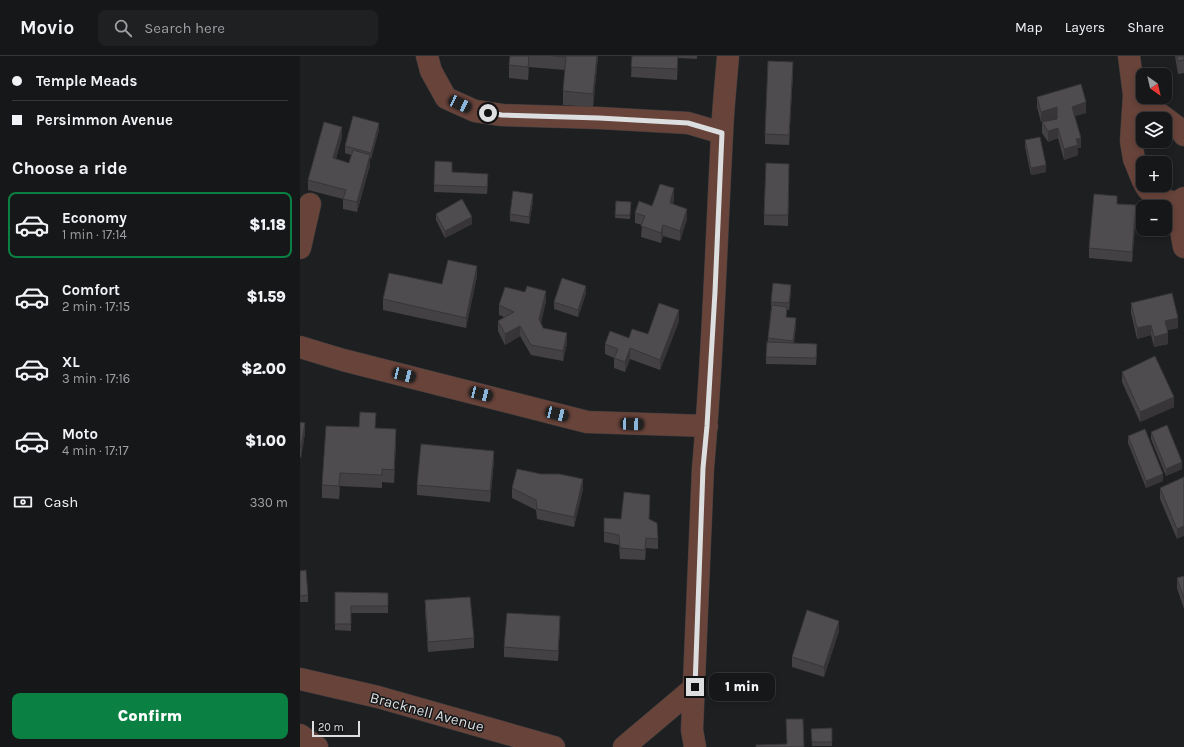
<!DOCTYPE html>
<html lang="en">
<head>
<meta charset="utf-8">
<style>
	body { margin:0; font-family:Karla,sans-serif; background:#1f2022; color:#f1f3f6; height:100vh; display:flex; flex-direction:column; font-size:15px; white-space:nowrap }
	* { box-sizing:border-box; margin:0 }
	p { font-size:13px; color:#9e9fa2 }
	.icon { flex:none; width:22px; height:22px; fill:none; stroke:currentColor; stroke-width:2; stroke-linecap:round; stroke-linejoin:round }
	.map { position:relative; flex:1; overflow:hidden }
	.side { display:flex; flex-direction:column; background:#161719; width:300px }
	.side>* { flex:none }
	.guide { display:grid; align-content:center; height:88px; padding:0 12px; background:#161719 }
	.needle { width:26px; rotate:146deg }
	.controls { position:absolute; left:836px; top:12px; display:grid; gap:8px }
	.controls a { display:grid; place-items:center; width:36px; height:36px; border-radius:8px; background:#161719; box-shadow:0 2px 6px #0003,0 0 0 1px #353638; font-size:20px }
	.scale { position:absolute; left:12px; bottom:10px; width:48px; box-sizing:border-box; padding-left:4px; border:2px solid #dcdedf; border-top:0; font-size:11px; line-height:14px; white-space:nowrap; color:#dcdedf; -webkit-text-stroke:3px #141618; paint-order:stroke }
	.end { position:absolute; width:18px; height:18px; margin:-9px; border:5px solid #dcdedf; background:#111; box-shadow:0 0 0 2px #111 }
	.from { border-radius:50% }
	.bubble { position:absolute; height:28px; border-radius:8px; background:#161719; box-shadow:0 2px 6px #0003,0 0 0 1px #353638; font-size:13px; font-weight:800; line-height:28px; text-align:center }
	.car { position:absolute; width:12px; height:24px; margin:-12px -6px; border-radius:5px; box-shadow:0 0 3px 1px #0007; background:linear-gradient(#222 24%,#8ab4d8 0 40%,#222 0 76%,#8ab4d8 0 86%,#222 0) }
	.guide b { display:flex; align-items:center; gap:14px; height:38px; font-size:15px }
	.guide b+b { border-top:1px solid #353638 }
	.guide i { width:10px; height:10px; background:#f1f3f6 }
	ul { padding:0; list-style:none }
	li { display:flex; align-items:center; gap:12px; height:66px; margin:0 8px 6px; padding:0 4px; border:2px solid transparent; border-radius:8px }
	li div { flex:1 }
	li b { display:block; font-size:15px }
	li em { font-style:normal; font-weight:800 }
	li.active { border-color:#0b8043 }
	li>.icon { width:36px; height:36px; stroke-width:1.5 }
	h2 { padding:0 12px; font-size:18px; line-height:48px }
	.pay { display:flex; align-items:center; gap:10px; height:44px; padding:0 12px; font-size:15px }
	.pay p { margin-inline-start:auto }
	.primary-button { display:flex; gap:8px; margin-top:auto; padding:8px 12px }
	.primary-button a { flex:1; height:46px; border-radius:8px; background:#0b8043; color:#fff; font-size:16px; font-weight:800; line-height:46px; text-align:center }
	header { display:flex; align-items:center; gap:24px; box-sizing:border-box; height:56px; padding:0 20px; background:#161719; border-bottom:1px solid #353638 }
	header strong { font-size:19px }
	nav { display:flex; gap:22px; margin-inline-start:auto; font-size:14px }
	.search { width:280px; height:36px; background:#1f2022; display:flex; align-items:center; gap:10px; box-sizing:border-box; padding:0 14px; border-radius:8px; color:#9e9fa2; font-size:15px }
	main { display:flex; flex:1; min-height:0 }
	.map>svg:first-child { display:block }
</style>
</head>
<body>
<header>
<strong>Movio</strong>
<div class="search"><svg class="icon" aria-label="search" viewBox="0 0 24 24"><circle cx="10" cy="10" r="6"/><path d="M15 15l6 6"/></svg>Search here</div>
<nav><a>Map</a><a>Layers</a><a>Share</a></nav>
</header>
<main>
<section class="side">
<div class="guide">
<b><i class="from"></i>Temple Meads</b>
<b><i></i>Persimmon Avenue</b>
</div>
<h2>Choose a ride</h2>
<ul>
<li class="active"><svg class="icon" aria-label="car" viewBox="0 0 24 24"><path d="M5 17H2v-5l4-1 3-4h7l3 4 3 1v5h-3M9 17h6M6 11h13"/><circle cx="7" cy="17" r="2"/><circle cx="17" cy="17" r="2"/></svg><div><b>Economy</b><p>1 min · 17:14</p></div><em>$1.18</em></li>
<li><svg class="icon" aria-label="car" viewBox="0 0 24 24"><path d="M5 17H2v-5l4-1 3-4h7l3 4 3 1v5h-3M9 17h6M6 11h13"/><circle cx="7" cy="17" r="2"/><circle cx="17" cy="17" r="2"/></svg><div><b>Comfort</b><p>2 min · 17:15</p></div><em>$1.59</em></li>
<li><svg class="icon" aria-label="car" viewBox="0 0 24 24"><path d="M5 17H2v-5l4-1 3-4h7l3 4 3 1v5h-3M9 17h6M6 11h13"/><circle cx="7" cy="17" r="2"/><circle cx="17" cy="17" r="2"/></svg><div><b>XL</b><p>3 min · 17:16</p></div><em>$2.00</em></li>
<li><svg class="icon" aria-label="car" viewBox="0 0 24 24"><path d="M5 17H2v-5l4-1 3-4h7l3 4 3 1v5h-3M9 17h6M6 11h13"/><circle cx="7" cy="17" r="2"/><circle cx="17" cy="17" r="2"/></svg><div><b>Moto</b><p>4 min · 17:17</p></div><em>$1.00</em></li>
</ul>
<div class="pay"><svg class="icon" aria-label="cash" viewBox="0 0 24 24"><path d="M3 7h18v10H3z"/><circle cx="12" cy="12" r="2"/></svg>Cash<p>330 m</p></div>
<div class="primary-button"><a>Confirm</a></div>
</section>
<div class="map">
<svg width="884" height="691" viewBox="0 0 884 691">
	<rect width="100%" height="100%" fill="#1d1f21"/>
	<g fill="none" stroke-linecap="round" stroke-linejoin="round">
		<defs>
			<path id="minor" d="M127,0L131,15L146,42L175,55L202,59L299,62L388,67L422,77
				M829,0L834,39L831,85L834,103L843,125
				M834,39L880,73L884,79
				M845,129C852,141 864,144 876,147L884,142
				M876,147L884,191
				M0,192L10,148
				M0,291L43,304L287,366L407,370
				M0,623L78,641L254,691
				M0,679L17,691
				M324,691L395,631
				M395,691L392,674L403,412C413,301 416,190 422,79C423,52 426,26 428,0"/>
		</defs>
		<use href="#minor" stroke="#383a3c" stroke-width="23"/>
		<use href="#minor" stroke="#67433a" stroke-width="22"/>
	</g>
	<path fill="#434143" d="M210,0H298L293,51L263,49V35L265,14L229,11L228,24L209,22V9Z
		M332,0H397V3L378,2L377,24L331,21Z
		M875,0H884V17L878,18Z
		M493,16L489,89L465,88V78Z
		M737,41L786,57L774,60L781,92H778V99L764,104L758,82L748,86L742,77V66L757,63V62L741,66L737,51Z
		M79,74L70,104V109L57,156L43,153V143L8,134V124L42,81L36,103L49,107L51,99L45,97V90Z
		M725,84L746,116L731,119L725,91Z
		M152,117L188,125L187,138L134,136V129Z
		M489,118L488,170L464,169V159Z
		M374,143L373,148L387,163L380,185L363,180L361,187L341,181L342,169L335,167V157Z
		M233,145L229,168L210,165V158Z
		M316,145L331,146L330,163L315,162Z
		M817,148L836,159L832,206L789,202V192Z
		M136,158L172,168L145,182L136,164Z
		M177,220L166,272L83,254V243L142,228Z
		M491,236L489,254H487L486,261L496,269L494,287L517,295L516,309L466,308V301L471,252V246Z
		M286,237L278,261L254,253V246Z
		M246,245L241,267L243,272L267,287L263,305L231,299L220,280L205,289L198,275V265L204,261L199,259V249Z
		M831,247L878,272L868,274V288L854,291L851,279L837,283L831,257Z
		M379,265L360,314L330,303L325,316L314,312V302L305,298V288L329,282L348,278Z
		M822,316L874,351L840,366L822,326Z
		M0,366L5,377L1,402L0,401Z
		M75,372L96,386L94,427L82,426V432L40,430L39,443L22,442V429Z
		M851,376L882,413L866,420L851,383Z
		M828,380L863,425L846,432L828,387Z
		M194,405L190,446L117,439V429Z
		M884,421L877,483L860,443V432Z
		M212,432L283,433L274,471L237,463L236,454L212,442Z
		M350,449L349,463L358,483V493L346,492L345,504L320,503L319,489L304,486V476L321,463Z
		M0,515L8,539V546H0Z
		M884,520V553L877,532V522Z
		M35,536L88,537V557H51V575L35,574Z
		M125,544L174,582V592L128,596L125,555Z
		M260,571L258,605L204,601V591Z
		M539,575L524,621L492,611V601Z
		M532,672V690H512L511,673Z"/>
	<path fill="#373537" d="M229,0V11L228,24V11Z
		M297,0H298L293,51V38Z
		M378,0L377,24V13Z
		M493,6V16L489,89V79Z
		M786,46V57L772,61V51Z
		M757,51V62L741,66V56Z
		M79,67V74L71,104V97Z
		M42,71V81L33,113V102Z
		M758,72V82L748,86V75Z
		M781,82V92H778V99L764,104V93L776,83Z
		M70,99V109L57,156V146Z
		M746,109V116L731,119V112Z
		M374,132V143L370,157V147Z
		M233,138V145L229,168V161Z
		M836,149V159L832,206V196Z
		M387,153V163L380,185V175Z
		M172,161V168L145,182V175Z
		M363,169V180L361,187V177Z
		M177,210V220L166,272V262Z
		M491,229V236L489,254V247Z
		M286,230V237L278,261V254Z
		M246,235V245L239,274V263Z
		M379,254V265L360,314V304Z
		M496,262V269L493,292V285Z
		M878,262V272L865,275V265Z
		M851,269V279L837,283V272Z
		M220,270V280L205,289V278Z
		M267,277V287L263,305V295Z
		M868,277V288L854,291V281Z
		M330,292V303L325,316V306Z
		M874,341V351L840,366V356Z
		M5,367V377L1,402V391Z
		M96,373V386L94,427V414Z
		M194,395V405L190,446V435Z
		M882,406V413L866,420V413Z
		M40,417V430L39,443V430Z
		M863,418V425L846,432V425Z
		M283,423V433L274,471V461Z
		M884,470V480L877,483V473Z
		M346,482V492L345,504V494Z
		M260,560V571L258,605V595Z
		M539,565V575L524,621V611Z"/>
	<path fill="#4e4c4e" stroke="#373537" d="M210,0H229L228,11L209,9Z
		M253,0H297L293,38L263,35L266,1Z
		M332,0H378L377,13L331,11Z
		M877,0H884V4L878,5Z
		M468,5L493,6L489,79L465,78Z
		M781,28L786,46L772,51L781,82L776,83L778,89L764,93L758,72L748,75L742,66L757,63V51L741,56L737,41Z
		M53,60L79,67L71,97L45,90Z
		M24,66L42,71L33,102L49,107L53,94L70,99L57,146L43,143L46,134L8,124Z
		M740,81L746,109L731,112L725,84Z
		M135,105L152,106V116L188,118L187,131L134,129Z
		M466,107L489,108L488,159H464Z
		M360,128L374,132L370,147L387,153L380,175L363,169L361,177L341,170L345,160L335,157L339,145L352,150Z
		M213,135L233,138L229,161L210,158Z
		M794,138L817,140V148L836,149L832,196L789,192Z
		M162,143L172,161L145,175L136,158Z
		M316,145L331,146L330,159H315Z
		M148,204L177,210L166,262L83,243L89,217L142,228Z
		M262,222L286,230L278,254L254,246Z
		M473,227L491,229L489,247L471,246Z
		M227,230L246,235L239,263L243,272L267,277L263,295L231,289L220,270L205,278L198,265L214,256L199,249L205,231L225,236Z
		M872,237L878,262L865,265L868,277L854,281L851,269L837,272L831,247Z
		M359,247L379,254L360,304L330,292L325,306L314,302L318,293L305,288L310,275L329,282L332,273L348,278Z
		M472,249L487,251L486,261L496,262L493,285L468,282Z
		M467,286L517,288L516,302L466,301Z
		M855,300L874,341L840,356L822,316Z
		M60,356L76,357L75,372L96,373L94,414L82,413V419L40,417L39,430L22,429L26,370L59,371Z
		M0,366L5,367L1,391H0Z
		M867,369L882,406L866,413L851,376Z
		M845,373L863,418L846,425L828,380Z
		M121,388L194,395L190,435L117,429Z
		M217,413L241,418H259L283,423L274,461L237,453L236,444L212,432Z
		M884,421V470L877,473L860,432Z
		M324,436L350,439L349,463L357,467L358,483L346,482L345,494L320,492L319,479L304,476V462L321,463Z
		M6,514L8,539L0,540V515Z
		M884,520V543L877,522Z
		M35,536L88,537V550H51V568H35Z
		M170,541L174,582L128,586L125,544Z
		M507,554L539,565L524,611L492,601Z
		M207,557L260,560L258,595L204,591Z
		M486,663H503L504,691H456V689L487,688Z
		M532,672V686H512L511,673Z"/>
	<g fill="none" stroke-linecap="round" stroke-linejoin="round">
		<path stroke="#dcdedf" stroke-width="5" d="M188,57L202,59L299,62L388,67L422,77L415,236L407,370L403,412L395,631"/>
	</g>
	<g text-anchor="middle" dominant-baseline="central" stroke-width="3" stroke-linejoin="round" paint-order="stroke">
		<g font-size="15" fill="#dcdedf" stroke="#141618">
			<text transform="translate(127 656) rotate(15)">Bracknell Avenue</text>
		</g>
	</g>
</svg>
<div class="controls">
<a><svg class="needle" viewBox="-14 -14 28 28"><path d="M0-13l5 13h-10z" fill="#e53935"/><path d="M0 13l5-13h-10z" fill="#9e9fa2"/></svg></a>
<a><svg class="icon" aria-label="layers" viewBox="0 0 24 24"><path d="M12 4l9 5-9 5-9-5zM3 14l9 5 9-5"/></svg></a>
<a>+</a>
<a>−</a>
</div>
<div class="scale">20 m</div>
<i class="end from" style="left:188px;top:57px"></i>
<i class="end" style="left:395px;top:631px"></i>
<div class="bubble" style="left:409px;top:617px;width:66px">1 min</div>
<i class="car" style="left:160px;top:48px;rotate:115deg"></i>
<i class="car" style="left:104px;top:319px;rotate:104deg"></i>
<i class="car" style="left:181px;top:338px;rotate:104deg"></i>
<i class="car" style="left:257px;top:358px;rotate:104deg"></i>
<i class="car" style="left:332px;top:368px;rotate:92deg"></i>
</div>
</main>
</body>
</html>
